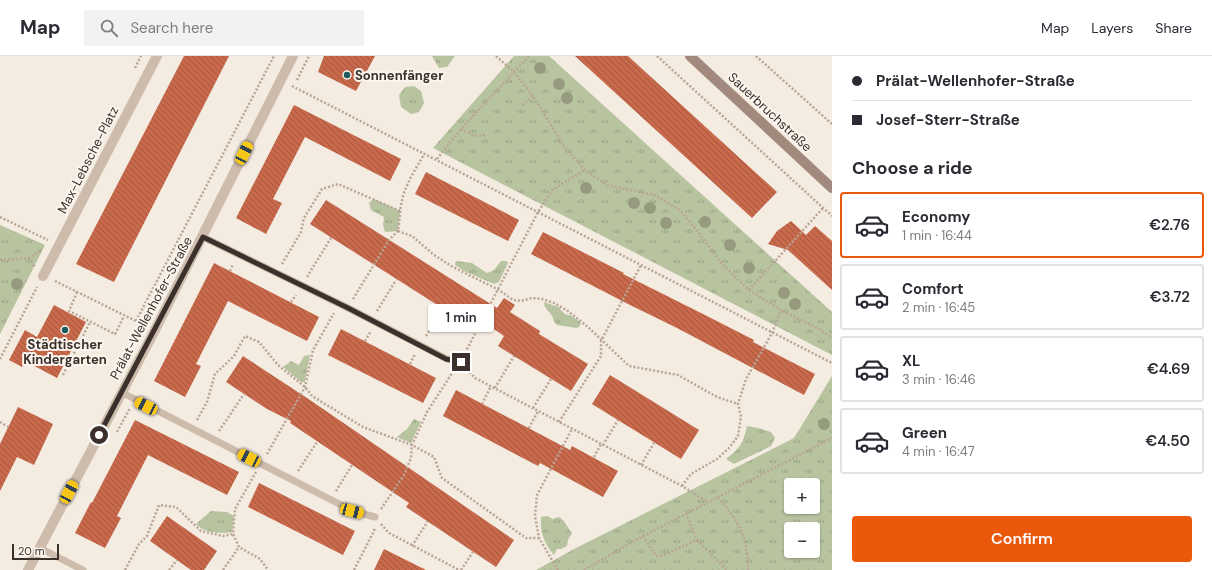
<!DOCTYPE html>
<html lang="en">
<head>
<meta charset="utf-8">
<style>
	body { margin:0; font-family:"DM Sans",sans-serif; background:#f2f2f3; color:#2b2b33; height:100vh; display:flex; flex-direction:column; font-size:15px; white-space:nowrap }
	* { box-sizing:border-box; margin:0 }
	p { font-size:13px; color:#7c7c81 }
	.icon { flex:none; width:22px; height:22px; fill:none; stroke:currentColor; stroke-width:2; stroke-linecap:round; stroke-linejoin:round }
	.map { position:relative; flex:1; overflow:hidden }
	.panel { display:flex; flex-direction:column; background:#fff; width:380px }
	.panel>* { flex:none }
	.hud { display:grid; align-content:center; height:88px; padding:0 20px; background:#fff }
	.tools { position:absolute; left:784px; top:422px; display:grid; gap:8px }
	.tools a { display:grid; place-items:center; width:36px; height:36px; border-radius:4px; background:#fff; box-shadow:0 1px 3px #0004; font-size:20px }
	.scale { position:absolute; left:12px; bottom:10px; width:47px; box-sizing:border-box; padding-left:4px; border:2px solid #3b302b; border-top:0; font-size:11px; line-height:14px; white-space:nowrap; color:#3b302b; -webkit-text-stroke:3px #fbf5ee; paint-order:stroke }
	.end { position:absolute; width:18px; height:18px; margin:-9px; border:5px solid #3b302b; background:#fff; box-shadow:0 0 0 2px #fff }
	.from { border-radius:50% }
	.bubble { position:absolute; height:28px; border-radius:4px; background:#fff; box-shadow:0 1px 3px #0004; font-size:13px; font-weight:600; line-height:28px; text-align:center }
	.car { position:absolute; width:12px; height:24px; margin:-12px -6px; border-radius:5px; box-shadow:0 0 3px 1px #0007; background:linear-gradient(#f5c518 24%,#345 0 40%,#f5c518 0 76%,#345 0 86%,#f5c518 0) }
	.hud b { display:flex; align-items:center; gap:14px; height:38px; font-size:15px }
	.hud b+b { border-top:1px solid #e1e1e2 }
	.hud i { width:10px; height:10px; background:#2b2b33 }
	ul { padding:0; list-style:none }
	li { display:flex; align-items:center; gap:12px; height:66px; margin:0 8px 6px; padding:0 12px; border:2px solid #e1e1e2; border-radius:4px }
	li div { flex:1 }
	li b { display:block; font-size:15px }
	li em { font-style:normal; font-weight:600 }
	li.on { border-color:#ea580c }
	li>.icon { width:36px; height:36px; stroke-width:1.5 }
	h2 { padding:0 20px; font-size:18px; line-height:48px }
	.button { display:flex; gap:8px; margin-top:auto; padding:8px 20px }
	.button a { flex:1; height:46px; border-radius:4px; background:#ea580c; color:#fff; font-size:16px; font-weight:600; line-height:46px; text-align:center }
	header { display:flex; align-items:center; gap:24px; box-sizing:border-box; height:56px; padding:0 20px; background:#fff; border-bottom:1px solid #e1e1e2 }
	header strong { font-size:19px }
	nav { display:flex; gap:22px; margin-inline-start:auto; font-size:14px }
	.search { width:280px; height:36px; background:#f2f2f3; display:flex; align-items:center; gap:10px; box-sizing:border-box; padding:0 14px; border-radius:4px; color:#7c7c81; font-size:15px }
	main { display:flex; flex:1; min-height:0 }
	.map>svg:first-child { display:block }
</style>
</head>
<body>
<header>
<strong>Map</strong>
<div class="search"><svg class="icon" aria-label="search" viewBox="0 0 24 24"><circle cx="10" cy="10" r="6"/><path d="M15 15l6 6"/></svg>Search here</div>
<nav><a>Map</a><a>Layers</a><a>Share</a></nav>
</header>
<main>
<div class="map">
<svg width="832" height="514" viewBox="0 0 832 514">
	<defs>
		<pattern id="park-tufts" width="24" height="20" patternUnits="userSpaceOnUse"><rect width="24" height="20" fill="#b8c4a0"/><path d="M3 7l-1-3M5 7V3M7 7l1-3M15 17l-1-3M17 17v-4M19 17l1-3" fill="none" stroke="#97a083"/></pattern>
		<pattern id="building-back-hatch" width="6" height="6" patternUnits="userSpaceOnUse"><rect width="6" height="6" fill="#c8694b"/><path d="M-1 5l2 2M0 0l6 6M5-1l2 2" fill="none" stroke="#a4573f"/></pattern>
	</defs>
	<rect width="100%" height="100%" fill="#f4ebe1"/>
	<path fill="url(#park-tufts)" fill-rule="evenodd" d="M432,0H455L447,11L439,12Z
		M514,0H549L832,256V299L433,92Z
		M414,30L421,35L424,47L419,56L411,58L401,51L399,39L405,31Z
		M374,143L400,155L398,175L385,176L383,169L384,161L371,154L369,147Z
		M0,169L45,189L0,278Z
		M456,205L472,207L487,217L494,214L501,205H506L508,207L499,226L494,228L464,215L455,209Z
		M544,246L561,252L560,253L565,258L572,260L581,267L580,270L577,272L557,269C554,266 554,264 552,260C549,254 544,253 544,246Z
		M310,299L305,326H301L283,311L291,305L299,309L304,300Z
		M832,320V514H536L576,492L794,382ZM791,429H813V451H791ZM791,473H813V495H791Z
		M414,363L421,366L411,387L397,381L407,373Z
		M747,370L758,372L771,376L775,382L771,390L734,408L726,403C740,392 743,388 747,370Z
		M211,455L227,456L234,460L232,476C220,478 205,477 196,468Z
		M547,460L553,463L559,461C567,466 566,471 572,477L568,484L567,490L561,493H557L554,499C544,487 540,477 541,461Z"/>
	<path fill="url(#building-back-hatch)" d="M184,0H229L114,226L76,208Z
		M324,0H375L356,35L318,16Z
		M575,0H628L777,136L752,162Z
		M294,49L401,103L390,125L305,81L273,143L282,147L266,178L236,162Z
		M426,116L519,164L508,185L415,138Z
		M326,144L497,252L504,242L515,249L510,256L540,275L539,278L588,308L571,335L498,290L504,280L478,262L472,271L310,168Z
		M791,165L806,179L815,170L832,185V234L788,194L768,188L777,175Z
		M543,176L624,217L623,218L705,259L754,284L753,286L815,318L804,339L677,272L630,249L531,198Z
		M214,207L319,261L307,285L228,245L196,308L201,310L185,341L154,325Z
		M54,249L86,266L57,322L25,305L22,311L9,304L25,274L37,281Z
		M341,273L436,322L423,347L328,299Z
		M243,300L310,344L514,484L496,511L406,451L409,447L290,367L291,365L267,353L226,326Z
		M610,319L699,374L681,403L592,348Z
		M456,334L570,394L572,390L618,415L603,441L540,407L538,410L443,360Z
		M18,351L53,368L34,409L17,401L0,435V388Z
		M135,364L239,416L227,439L148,399L117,460L121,462L105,492L75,477L91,446L92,447Z
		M259,427L355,475L343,499L248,451Z
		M167,460L217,495L204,514H191L150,485Z
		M384,493L426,514H374Z"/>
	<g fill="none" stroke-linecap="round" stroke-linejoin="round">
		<path stroke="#b9a596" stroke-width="2.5" stroke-dasharray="2 2" stroke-linecap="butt" d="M496,0L514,16L533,40L565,92L585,114L607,129L654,139L680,154L699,177L722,208L749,234L781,254L819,273L832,282
			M657,0L832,160
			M756,0L832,68
			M135,12L141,0
			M297,24L309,0
			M292,30L832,307
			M522,49L533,40
			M461,73L474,80L487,79
			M437,103L461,73L529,0
			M0,161L48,184
			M398,175L412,180L434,199L453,211L499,234L513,244L521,245L532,242L542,243L554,247L568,255L588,271L629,310L678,319L717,341L738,348
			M29,202L35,211
			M0,204L29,202L41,194
			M282,208L301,176L304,162L322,133L338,128L400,155
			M230,215L233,208
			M307,221L331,182
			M55,225L144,269
			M749,234L823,152
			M77,236L69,255L115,278L124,260
			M353,243L389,184L398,175C400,162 400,149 404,137C409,123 417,110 425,97
			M291,246L296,239
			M377,255L396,224
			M136,265L274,0
			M426,280L444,253
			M365,285L371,275
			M465,297L538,156L552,134L585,114
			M0,303L37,231
			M410,308L415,298
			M467,313L475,322L682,430L708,446
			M63,319L90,266
			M495,332L514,300
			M482,348L491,330
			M533,352L551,323
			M197,364L207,346L215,318L234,300L245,280L259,286L278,309L305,331L312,340L363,371L412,389L434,401L442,422L526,482H539
			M0,366L8,371
			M559,366L601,300V285L641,209
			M529,372L538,355
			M219,375L244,338
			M117,376L130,352
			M603,389L618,364
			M267,398L305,331L313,294L334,257
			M594,401L601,388
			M641,409L654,387
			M298,415L317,386
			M256,416L235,453L233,478L239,491L260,503L268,514
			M682,430L691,418L717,403L729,392L738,380L741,361L738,348L746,323L772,277L781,254
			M336,435L352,409
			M718,441C740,468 747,478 748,514
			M381,453L404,419L411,402L412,389L427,356L454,314
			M686,457L697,484
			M381,468L389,477L459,514
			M643,480L656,500L663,499L697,484L727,514
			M412,490L428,465
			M125,514L139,488L147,480L159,449L176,451L201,475L223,480L233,478
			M169,514L177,504
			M223,514L239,491
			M354,514L374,475L375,471
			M461,514L473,496
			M558,514L539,482L535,460L537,439L572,373
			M584,514L643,480L832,382"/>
		<path stroke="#cdbbac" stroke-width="7" d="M203,181L348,252L447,303L461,305
			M121,336L353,455L375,461
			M40,492L83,514"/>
		<path stroke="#cdbbac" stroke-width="10" d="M43,220L157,0
			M28,514L155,274L293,0"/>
		<path stroke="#a18a7d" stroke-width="10" d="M690,0L832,132"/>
	</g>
	<g fill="#969b7f">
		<circle cx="540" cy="12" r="6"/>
		<circle cx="559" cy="28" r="6"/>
		<circle cx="567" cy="42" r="6"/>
		<circle cx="586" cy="132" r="6"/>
		<circle cx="634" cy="147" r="6"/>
		<circle cx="650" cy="152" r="6"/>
		<circle cx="705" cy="166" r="6"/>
		<circle cx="666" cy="167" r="6"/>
		<circle cx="730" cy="189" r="6"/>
		<circle cx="749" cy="212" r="6"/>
		<circle cx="17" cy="228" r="6"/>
		<circle cx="784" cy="237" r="6"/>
		<circle cx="795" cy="248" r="6"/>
		<circle cx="824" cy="368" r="6"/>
	</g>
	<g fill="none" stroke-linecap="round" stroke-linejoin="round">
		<path stroke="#3b302b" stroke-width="5" d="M99,379L203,181L348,252L446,303L461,306"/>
	</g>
	<g fill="#1f5a5e" stroke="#fbf5ee" stroke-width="1.5">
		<circle cx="347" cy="19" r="4"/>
		<circle cx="65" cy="274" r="4"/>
	</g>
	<g text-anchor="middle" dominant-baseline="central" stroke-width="4" stroke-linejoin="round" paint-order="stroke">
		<g font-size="13" font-weight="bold" fill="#3b302b" stroke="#fbf5ee" text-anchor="start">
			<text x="355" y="19">Sonnenfänger</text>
			<text x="65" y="288" text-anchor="middle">Städtischer<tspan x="65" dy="15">Kindergarten</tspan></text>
		</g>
		<g font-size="13" fill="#3b302b" stroke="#fbf5ee">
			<text transform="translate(770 56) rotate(43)">Sauerbruchstraße</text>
			<text transform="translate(88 104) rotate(-63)">Max-Lebsche-Platz</text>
			<text transform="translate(151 252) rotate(-62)">Prälat-Wellenhofer-Straße</text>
		</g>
	</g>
</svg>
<div class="tools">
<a>+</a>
<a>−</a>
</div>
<div class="scale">20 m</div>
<i class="end from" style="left:99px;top:379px"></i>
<i class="end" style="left:461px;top:306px"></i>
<div class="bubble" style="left:428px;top:248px;width:66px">1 min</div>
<i class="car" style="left:244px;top:97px;rotate:26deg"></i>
<i class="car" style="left:146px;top:350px;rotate:297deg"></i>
<i class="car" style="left:249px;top:402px;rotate:297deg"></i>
<i class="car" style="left:69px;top:436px;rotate:28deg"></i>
<i class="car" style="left:352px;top:455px;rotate:105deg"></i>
</div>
<section class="panel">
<div class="hud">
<b><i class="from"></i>Prälat-Wellenhofer-Straße</b>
<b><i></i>Josef-Sterr-Straße</b>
</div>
<h2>Choose a ride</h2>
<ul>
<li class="on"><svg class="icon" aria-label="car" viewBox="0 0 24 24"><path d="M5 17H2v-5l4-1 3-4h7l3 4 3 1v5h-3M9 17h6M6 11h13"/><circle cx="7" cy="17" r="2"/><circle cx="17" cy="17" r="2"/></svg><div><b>Economy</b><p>1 min · 16:44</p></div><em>€2.76</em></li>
<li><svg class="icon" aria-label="car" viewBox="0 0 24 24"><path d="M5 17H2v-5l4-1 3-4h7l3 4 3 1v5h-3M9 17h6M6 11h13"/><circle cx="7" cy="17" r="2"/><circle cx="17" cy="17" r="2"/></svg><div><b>Comfort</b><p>2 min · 16:45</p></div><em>€3.72</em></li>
<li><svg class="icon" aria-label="car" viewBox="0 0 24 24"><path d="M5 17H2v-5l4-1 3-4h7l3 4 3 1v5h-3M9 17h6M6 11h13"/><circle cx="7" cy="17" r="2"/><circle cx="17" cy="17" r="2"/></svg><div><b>XL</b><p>3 min · 16:46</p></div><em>€4.69</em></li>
<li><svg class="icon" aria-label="car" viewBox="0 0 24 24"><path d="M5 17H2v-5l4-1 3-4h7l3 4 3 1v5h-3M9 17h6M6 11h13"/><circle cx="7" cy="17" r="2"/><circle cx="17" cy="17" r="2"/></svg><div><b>Green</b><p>4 min · 16:47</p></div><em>€4.50</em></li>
</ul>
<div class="button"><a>Confirm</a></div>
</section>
</main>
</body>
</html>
